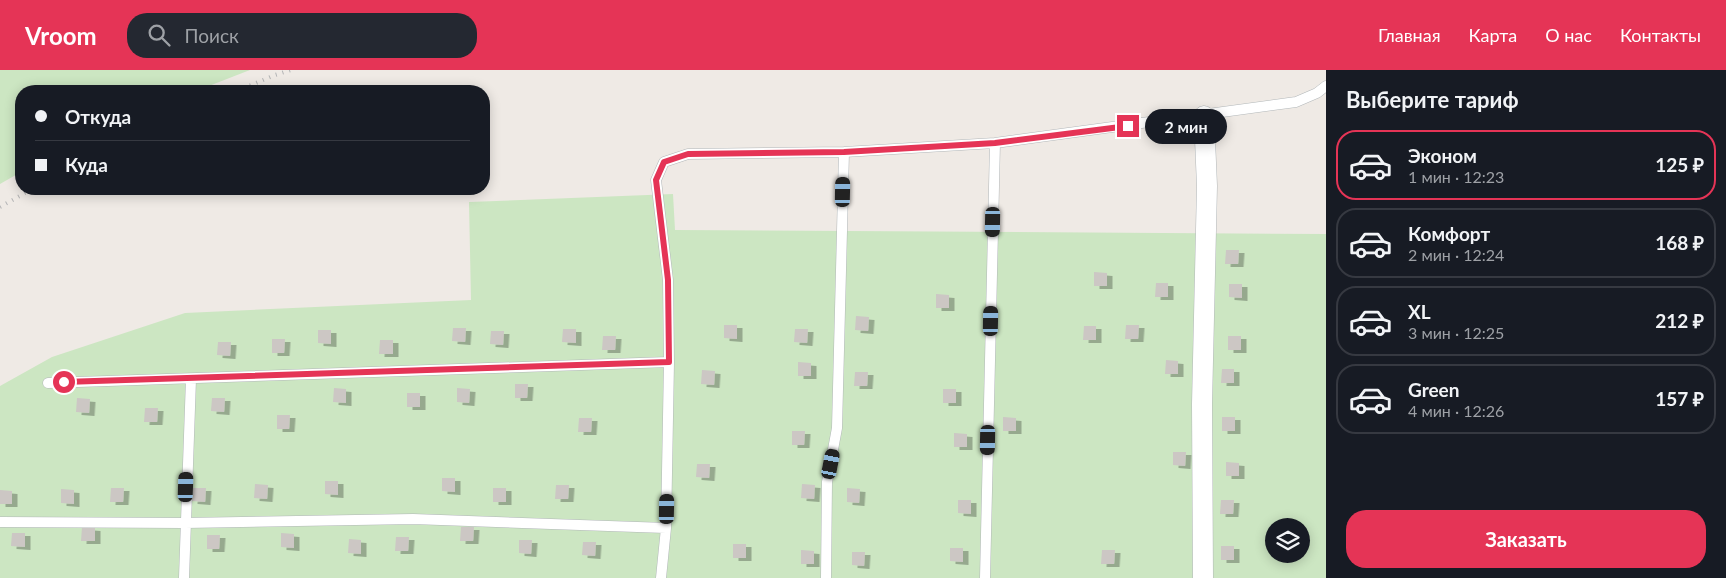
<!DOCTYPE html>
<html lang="ru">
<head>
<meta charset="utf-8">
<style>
	body { margin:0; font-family:Lato,sans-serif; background:#242831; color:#f1f3f6; height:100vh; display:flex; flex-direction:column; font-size:19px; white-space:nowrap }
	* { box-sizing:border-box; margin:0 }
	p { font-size:16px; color:#9ea1a6 }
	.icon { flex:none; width:28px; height:28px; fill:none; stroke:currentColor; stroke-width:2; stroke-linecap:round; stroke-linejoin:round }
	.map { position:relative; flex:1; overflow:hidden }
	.side { display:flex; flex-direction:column; background:#171b24; width:400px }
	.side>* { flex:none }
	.banner { position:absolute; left:15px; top:15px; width:475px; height:110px; border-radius:20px; box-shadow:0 2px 12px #0003; display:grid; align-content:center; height:110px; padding:0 20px; background:#171b24 }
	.buttons { position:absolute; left:1265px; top:448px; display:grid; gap:10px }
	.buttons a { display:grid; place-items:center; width:45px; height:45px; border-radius:50%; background:#171b24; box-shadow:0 2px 12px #0003; font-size:25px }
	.end { position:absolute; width:22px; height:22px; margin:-11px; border:6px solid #e53456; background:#fff; box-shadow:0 0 0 2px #fff }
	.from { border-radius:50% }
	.bubble { position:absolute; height:35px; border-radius:18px; background:#171b24; box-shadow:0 2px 12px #0003; font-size:16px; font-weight:700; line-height:35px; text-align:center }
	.car { position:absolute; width:15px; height:30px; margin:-15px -8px; border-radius:6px; box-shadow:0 0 4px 1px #0007; background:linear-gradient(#222 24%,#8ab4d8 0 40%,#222 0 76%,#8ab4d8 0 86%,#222 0) }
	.banner b { display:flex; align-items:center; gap:18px; height:48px; font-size:19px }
	.banner b+b { border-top:1px solid #363941 }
	.banner i { width:12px; height:12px; background:#f1f3f6 }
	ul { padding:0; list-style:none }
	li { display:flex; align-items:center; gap:15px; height:70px; margin:0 10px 8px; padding:0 10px; border:2px solid #363941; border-radius:20px }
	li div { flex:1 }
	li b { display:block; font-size:19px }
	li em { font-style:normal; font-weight:700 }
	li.on { border-color:#e53456 }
	li>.icon { width:45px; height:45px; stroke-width:1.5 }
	h2 { padding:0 20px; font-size:22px; line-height:60px }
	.primary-button { display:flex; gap:10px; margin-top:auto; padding:10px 20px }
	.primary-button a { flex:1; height:58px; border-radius:20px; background:#e53456; color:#fff; font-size:20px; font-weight:700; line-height:58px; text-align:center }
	header { display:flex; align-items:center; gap:30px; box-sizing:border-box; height:70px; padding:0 25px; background:#e53456; color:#fff }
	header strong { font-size:24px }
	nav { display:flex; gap:28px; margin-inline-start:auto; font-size:18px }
	.search { width:350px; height:45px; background:#242831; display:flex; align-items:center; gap:12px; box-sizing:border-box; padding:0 18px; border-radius:20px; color:#9ea1a6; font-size:19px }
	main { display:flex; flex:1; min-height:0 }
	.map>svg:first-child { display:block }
</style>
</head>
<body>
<header>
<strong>Vroom</strong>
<div class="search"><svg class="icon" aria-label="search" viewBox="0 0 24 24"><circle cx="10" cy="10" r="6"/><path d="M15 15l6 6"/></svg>Поиск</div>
<nav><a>Главная</a><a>Карта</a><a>О нас</a><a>Контакты</a></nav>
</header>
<main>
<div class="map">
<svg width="1326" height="508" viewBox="0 0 1326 508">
	<defs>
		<filter id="shadow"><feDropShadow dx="5.5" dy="3" stdDeviation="0" flood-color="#0004"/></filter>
	</defs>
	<rect width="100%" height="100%" fill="#efeae5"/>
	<path fill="#cce6c2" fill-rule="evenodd" d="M0,0H250L196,21H21V102L0,114Z
		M673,124L675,160L1326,164V508H0V316L52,287L185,243L471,230L469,132ZM1274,456H1301V484H1274Z"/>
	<path fill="#ccc7c4" filter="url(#shadow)" d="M1226,180H1239L1238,194H1225Z
		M1094,202L1107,203V216H1094Z
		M1156,213H1168V227H1155Z
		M1229,214H1242V228L1229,227Z
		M936,224L949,225V238H936Z
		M856,246L869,247L868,261L855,260Z
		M724,255H737V269L724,268Z
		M1126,255H1139L1138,269H1125Z
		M1084,256H1096V270H1083Z
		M453,258H466L465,272L452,271Z
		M563,259H576V273L562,272Z
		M795,259H808L807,273L794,272Z
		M318,260H331V274L318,273Z
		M491,261H504L503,275L490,274Z
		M603,266H616L615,280H602Z
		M1228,266H1241V280H1228Z
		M272,269H285L284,283H272Z
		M380,270H393V284H379Z
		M218,272H231L230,286L217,285Z
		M1166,290L1178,291V304H1165Z
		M798,292L811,293V306H798Z
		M1222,299H1234V313H1221Z
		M702,300L715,301L714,315L701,314Z
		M855,302H868L867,316H854Z
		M515,314H528L527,328H515Z
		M334,318L346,319V333L333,332Z
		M457,318L470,319L469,333L457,332Z
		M943,319H956V333H943Z
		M407,323H420V337H407Z
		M77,328L90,329L89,343L76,342Z
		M212,328H225L224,342L211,341Z
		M145,338H158L157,352H144Z
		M277,345H290L289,359H277Z
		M1003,347L1016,348V361H1003Z
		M1222,347H1235V361H1222Z
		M579,348H592L591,362H578Z
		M792,361H805L804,375H792Z
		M954,363L967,364V377H954Z
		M1173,382H1186L1185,396L1173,395Z
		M1226,392L1239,393V406H1226Z
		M697,394H710L709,408L696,407Z
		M442,408H455V422L442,421Z
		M325,411H338V425L325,424Z
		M255,414L268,415L267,429L254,428Z
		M802,414L815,415L814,429L801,428Z
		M556,415H569L568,429H555Z
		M111,418H124L123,432H110Z
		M193,418H206L205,432L192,431Z
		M493,418H506V432H493Z
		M847,418L860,419L859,433L847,432Z
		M61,419L74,420V434L61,433Z
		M0,420L12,421V434H0Z
		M958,430H971V444L958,443Z
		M1221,430H1234L1233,444H1220Z
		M82,457L95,458V471H81Z
		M461,457H474L473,471H460Z
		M12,463H25V477L11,476Z
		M281,463L294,464V478L281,477Z
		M207,465H220L219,479H207Z
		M396,467H409L408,481H395Z
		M349,469L361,470V484L348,483Z
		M519,470H532L531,484L519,483Z
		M583,472H596L595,486L582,485Z
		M733,474H746V488H733Z
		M1221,476H1234V490H1221Z
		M950,478H963V492L950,491Z
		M801,480L814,481V494H801Z
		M1102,480H1115L1114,494H1101Z
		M852,482H865L864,496L852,495Z"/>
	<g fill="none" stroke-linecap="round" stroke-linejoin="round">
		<defs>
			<path id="lane" d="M48,313L669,292
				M0,452L185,453L413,449L666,458
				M184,508L191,309
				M661,508L666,458L669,292L668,210L656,110L664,92L688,84L844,82L995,73L1296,32L1317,23L1326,16
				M826,508L827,412L837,358L844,82
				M985,508L995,73"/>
			<path id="street" d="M1203,508L1202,334L1207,116L1204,46"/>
		</defs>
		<use href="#lane" stroke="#b2b7b9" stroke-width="11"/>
		<use href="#street" stroke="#b2b7b9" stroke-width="21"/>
		<use href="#lane" stroke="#fff" stroke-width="10"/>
		<use href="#street" stroke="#fff" stroke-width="20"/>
		<path stroke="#b3b4b5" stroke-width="4" stroke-dasharray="1 6" stroke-linecap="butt" d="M237,21L275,5L291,0
			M0,137L32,119"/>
	</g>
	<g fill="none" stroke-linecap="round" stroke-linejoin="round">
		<path stroke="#e53456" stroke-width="6" d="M64,312L669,292L668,210L656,110L664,92L688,84L844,82L995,73L1128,56"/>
	</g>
</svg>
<div class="buttons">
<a><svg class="icon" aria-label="layers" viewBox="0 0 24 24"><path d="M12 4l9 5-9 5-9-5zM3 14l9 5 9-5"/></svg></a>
</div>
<i class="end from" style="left:64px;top:312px"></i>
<i class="end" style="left:1128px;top:56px"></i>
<div class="bubble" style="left:1145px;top:39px;width:82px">2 мин</div>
<i class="car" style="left:843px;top:122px;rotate:1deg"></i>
<i class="car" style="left:993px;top:152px;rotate:181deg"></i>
<i class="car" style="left:991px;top:251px;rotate:1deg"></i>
<i class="car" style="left:988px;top:370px;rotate:181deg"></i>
<i class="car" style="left:831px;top:394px;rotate:11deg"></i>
<i class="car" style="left:186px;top:417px;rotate:2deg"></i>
<i class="car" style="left:667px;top:439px;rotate:1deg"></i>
<div class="banner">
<b><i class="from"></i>Откуда</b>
<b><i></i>Куда</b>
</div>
</div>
<section class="side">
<h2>Выберите тариф</h2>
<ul>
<li class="on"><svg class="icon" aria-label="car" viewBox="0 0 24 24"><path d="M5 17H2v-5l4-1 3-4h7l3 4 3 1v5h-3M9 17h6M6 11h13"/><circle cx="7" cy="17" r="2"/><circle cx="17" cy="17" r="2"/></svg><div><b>Эконом</b><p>1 мин · 12:23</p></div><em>125 ₽</em></li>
<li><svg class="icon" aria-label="car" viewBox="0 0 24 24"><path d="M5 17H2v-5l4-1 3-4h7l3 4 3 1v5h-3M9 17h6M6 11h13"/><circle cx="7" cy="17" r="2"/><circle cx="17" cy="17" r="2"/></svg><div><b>Комфорт</b><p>2 мин · 12:24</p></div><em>168 ₽</em></li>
<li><svg class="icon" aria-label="car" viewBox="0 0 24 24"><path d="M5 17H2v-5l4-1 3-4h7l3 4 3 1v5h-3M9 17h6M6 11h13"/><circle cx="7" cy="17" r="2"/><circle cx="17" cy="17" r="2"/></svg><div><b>XL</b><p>3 мин · 12:25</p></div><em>212 ₽</em></li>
<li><svg class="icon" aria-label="car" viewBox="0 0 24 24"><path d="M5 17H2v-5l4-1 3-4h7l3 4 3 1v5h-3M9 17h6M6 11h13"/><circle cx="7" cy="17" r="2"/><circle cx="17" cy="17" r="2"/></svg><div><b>Green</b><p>4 мин · 12:26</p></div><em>157 ₽</em></li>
</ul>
<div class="primary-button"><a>Заказать</a></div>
</section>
</main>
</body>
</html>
